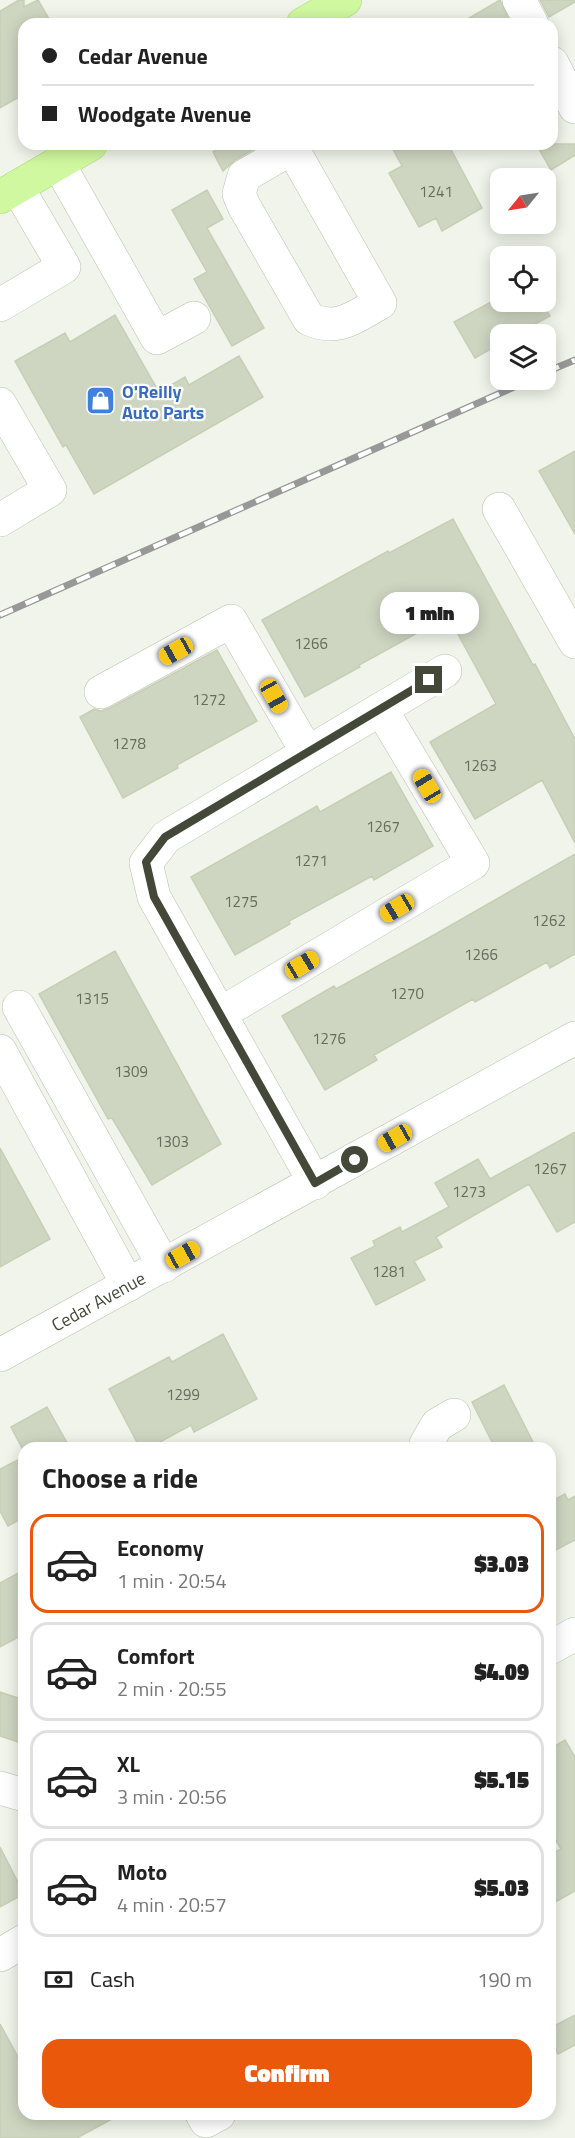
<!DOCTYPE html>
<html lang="en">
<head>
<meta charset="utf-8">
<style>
	body { margin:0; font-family:"Titillium Web",sans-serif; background:#f6f6f6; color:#222; height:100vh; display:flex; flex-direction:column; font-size:22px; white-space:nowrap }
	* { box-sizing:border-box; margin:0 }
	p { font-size:20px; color:#767676 }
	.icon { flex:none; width:33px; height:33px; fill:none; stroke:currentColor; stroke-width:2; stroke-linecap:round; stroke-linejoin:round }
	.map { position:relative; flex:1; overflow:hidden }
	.side { position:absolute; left:18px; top:1442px; width:538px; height:678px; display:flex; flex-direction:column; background:#fff; border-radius:18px; box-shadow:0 3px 15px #0003 }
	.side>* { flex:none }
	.hud { position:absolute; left:18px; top:18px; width:540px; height:132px; border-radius:18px; box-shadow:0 3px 15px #0003; display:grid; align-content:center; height:132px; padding:0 24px; background:#fff }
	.needle { width:39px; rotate:240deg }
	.controls { position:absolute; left:490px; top:168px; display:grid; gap:12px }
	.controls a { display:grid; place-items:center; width:66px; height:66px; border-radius:12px; background:#fff; box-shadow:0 3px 15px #0003; font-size:30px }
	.end { position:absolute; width:27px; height:27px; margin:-14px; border:8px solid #434839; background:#fff; box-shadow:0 0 0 3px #fff }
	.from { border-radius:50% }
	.bubble { position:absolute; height:42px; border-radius:18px; background:#fff; box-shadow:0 3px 15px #0003; font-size:20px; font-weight:800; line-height:42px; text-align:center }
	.car { position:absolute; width:18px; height:36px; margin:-18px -9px; border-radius:8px; box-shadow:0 0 4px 2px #0007; background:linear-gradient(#f5c518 24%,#345 0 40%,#f5c518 0 76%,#345 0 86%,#f5c518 0) }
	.hud b { display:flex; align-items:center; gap:21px; height:57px; font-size:22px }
	.hud b+b { border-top:2px solid #e0e0e0 }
	.hud i { width:15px; height:15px; background:#222 }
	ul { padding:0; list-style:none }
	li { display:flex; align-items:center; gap:18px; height:99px; margin:0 12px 9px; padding:0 12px; border:3px solid #e0e0e0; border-radius:18px }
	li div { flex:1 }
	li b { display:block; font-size:22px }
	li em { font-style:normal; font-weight:800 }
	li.selected { border-color:#ea580c }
	li>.icon { width:54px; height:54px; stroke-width:1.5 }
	h2 { padding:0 24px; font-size:27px; line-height:72px }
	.pay { display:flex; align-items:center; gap:15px; height:66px; padding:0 24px; font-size:22px }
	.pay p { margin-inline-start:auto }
	.primary-button { display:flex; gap:12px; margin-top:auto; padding:12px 24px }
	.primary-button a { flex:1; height:69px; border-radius:18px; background:#ea580c; color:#fff; font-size:24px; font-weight:800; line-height:69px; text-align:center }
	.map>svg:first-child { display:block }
</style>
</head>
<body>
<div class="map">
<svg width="575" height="2138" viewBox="0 0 575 2138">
	<rect width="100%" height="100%" fill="#f0f4ea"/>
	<path fill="#ced5c1" stroke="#c6cfb4" stroke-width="1.5" d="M19,0H24V7L38,0L52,24H24V94L0,108V11Z
		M500,0L511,24H459Z
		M540,0H575V2L549,17Z
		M225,144H262L235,160L223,171L213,152Z
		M390,144H448L482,208L442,231L436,218L419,227L389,173L402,166Z
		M536,144H575V155L551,170Z
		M207,190L223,219L207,228L264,328L232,346L194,279L207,272L172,210Z
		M491,302H542L550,316L517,334H501V343L475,358L454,322Z
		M115,315L159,392L185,377L189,385L239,356L263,397L94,494L66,445L63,447L15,361L65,333L70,342Z
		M575,451V534L539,471Z
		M453,519L533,665L535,664L575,739V843L542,780L475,819L430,742L496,704L448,616L359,665L360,667L305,697L262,620L388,551L389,553Z
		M217,650L257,721L177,765L178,768L123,798L80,717L94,709L101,711L110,708Z
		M391,772L433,846L374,880L372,876L289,921L290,924L235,955L191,877L317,806L320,812Z
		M575,854V954L550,968L547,962L475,1002L473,999L374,1055L377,1060L325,1090L282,1016L334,986L336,989L434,935Z
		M115,951L221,1144L152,1185L112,1118L108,1119L39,994Z
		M575,1132V1222L557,1232L529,1184L436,1237L442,1247L414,1261L425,1280L376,1305L351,1258L375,1246L373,1241L400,1227L402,1232L449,1207L435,1183L478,1159L490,1179Z
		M0,1148L50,1239L0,1267Z
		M223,1334L257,1399L194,1432L191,1425L149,1448H140L109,1389L169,1357L172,1362Z
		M504,1385L536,1448H495L472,1402Z
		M47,1407L70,1448H22L11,1427Z
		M24,1457V1517L8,1526L0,1511V1469Z
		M565,1494L568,1500L575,1496V1540L550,1553V1502Z
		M24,1570V1634L0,1647V1583Z
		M0,1692L24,1700V1744L0,1736Z
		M565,1740L575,1757V1891L550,1905V1855L561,1849L550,1830V1749Z
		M0,1847L24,1894L0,1907Z
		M575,2015V2045L558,2054L550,2041V2028Z
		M0,2024L24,2068V2114H121L77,2138H0Z"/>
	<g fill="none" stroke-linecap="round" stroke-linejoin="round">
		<defs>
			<g id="minor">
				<path d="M519,0L532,24"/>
				<path d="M552,63L575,107"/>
				<path d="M290,144L292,148L380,303C354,317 339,332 309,319L244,206L239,194L244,176L292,148"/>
				<path d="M58,163L157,338L194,318"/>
				<path d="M0,305L64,267L17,187"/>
				<path d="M0,404L50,490L0,520"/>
				<path d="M499,509L575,642"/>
				<path d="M101,692L231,621L307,752"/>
				<path d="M19,1007L164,1266"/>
				<path d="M220,1014L473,863L381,709"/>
				<path d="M0,1051L128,1285"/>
				<path d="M315,1183L154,897L146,863L166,837L445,671"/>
				<path id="s1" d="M0,1355L575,1038"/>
				<path d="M428,1448L426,1444L437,1425L454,1415"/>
				<path d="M550,1648L575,1634"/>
				<path d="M0,1788L24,1795"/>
				<path d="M0,1955L24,1941"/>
				<path d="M202,2114L206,2121L219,2114"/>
			</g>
			<path id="major" d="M303,24L345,0
				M0,197L91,144"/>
		</defs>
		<use href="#minor" stroke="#b9bfad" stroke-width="34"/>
		<use href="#major" stroke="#addd70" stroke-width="34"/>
		<use href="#minor" stroke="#fff" stroke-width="33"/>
		<use href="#major" stroke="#cff8a0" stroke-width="33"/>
		<defs>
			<path id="rail" d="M546,372L575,360
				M0,615L530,380"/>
		</defs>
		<use href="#rail" stroke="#989898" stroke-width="7"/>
		<use href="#rail" stroke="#fff" stroke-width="4.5" stroke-dasharray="14" stroke-linecap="butt"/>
	</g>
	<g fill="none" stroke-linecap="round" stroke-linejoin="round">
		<path stroke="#434839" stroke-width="8" d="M355,1160L315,1183L154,897L146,862L165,837L429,680"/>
	</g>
	<defs>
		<symbol id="shop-square" viewBox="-11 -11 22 22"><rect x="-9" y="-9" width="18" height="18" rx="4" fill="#3f7fe0" stroke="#fff"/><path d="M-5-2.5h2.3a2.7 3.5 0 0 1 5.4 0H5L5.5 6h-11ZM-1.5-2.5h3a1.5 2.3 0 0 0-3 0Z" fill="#fff"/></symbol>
	</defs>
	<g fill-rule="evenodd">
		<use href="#shop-square" x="84" y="384" width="33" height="33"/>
	</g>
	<g text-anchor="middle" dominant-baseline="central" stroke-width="4.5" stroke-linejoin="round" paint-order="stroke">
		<g font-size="15" fill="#666b5b">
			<text x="436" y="191">1241</text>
			<text x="311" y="643">1266</text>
			<text x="209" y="699">1272</text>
			<text x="129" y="743">1278</text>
			<text x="480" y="765">1263</text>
			<text x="383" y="826">1267</text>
			<text x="311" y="860">1271</text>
			<text x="241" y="901">1275</text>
			<text x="549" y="920">1262</text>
			<text x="481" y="954">1266</text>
			<text x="407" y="993">1270</text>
			<text x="92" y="998">1315</text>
			<text x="329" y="1038">1276</text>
			<text x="131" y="1071">1309</text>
			<text x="172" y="1141">1303</text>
			<text x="550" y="1168">1267</text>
			<text x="469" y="1191">1273</text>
			<text x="389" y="1271">1281</text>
			<text x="183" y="1394">1299</text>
		</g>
		<g font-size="18" font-weight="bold" fill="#366cbe" stroke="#fff" text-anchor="start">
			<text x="122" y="391">O'Reilly<tspan x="122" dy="21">Auto Parts</tspan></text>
		</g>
		<g font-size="18" fill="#434839" stroke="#fff">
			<text stroke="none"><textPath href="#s1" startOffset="112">Cedar Avenue</textPath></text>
		</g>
	</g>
</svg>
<div class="controls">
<a><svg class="needle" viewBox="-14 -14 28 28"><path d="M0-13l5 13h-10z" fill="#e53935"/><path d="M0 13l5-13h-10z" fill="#767676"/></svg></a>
<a><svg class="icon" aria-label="locate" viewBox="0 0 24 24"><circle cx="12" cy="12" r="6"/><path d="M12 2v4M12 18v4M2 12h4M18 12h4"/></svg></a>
<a><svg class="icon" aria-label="layers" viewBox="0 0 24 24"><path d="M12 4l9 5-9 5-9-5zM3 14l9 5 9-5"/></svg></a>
</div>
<i class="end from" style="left:355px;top:1160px"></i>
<i class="end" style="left:429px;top:680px"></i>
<div class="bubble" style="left:380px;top:592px;width:99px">1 min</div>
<i class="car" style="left:176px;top:651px;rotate:241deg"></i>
<i class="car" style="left:274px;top:696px;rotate:151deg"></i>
<i class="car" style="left:427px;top:786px;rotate:329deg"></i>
<i class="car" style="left:397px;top:908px;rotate:239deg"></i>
<i class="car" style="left:302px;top:965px;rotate:59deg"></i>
<i class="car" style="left:395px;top:1138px;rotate:241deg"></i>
<i class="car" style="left:183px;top:1255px;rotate:61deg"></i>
<div class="hud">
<b><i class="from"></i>Cedar Avenue</b>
<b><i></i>Woodgate Avenue</b>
</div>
<section class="side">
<h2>Choose a ride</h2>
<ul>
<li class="selected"><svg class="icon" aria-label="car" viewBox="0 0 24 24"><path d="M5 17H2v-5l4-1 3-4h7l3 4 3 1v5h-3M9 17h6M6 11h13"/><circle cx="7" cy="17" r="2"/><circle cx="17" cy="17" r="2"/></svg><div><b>Economy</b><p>1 min · 20:54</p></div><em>$3.03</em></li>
<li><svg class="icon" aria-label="car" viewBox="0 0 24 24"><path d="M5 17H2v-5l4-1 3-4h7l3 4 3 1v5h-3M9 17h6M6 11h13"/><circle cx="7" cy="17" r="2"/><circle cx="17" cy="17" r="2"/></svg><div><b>Comfort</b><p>2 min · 20:55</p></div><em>$4.09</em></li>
<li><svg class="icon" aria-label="car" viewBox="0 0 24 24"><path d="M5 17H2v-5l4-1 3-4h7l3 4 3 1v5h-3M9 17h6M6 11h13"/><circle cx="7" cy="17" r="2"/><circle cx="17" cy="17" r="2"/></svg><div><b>XL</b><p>3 min · 20:56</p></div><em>$5.15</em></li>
<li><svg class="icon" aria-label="car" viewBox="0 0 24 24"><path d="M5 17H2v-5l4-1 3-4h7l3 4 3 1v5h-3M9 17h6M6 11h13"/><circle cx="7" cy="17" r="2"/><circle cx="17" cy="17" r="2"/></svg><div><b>Moto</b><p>4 min · 20:57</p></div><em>$5.03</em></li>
</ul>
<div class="pay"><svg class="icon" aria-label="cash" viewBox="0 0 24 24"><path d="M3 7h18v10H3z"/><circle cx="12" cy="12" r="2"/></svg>Cash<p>190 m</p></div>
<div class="primary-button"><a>Confirm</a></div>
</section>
</div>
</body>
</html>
